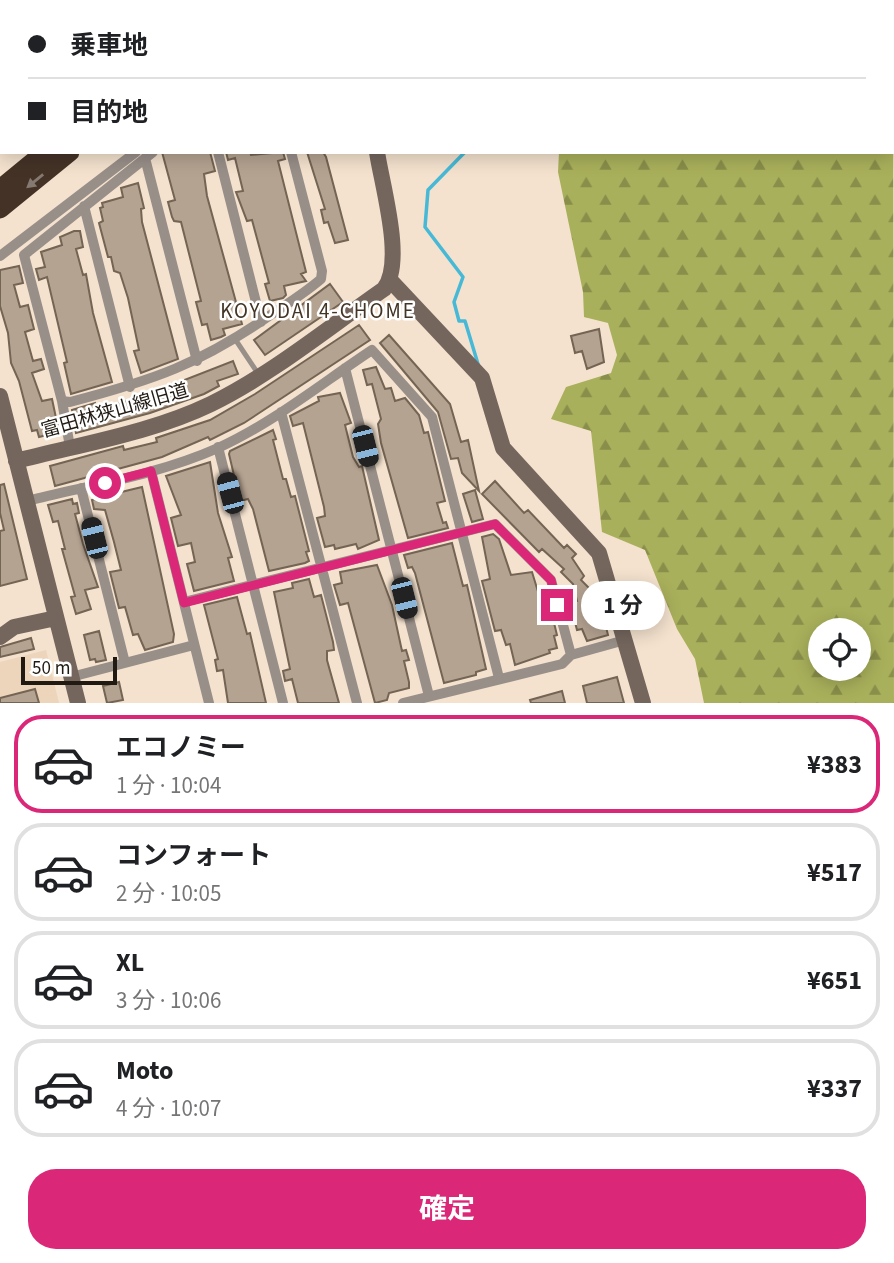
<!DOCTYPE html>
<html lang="ja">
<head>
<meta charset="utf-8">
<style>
	body { margin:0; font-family:"Source Sans 3","Noto Sans JP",sans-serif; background:#f6f6f6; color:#202124; height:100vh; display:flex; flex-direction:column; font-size:26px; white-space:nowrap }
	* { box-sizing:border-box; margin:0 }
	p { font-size:23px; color:#757577 }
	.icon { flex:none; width:38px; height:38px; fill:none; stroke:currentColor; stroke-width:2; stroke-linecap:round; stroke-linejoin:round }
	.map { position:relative; height:703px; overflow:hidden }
	.side { display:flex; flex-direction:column; background:#fff; flex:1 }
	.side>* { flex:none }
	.hud { position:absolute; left:0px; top:0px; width:894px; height:154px; box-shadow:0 4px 18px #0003; display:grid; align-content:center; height:154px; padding:0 28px; background:#fff }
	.fabs { position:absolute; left:808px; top:618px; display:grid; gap:14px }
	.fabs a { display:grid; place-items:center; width:63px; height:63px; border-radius:50%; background:#fff; box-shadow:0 4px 18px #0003; font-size:35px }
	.scale { position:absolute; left:21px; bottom:18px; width:96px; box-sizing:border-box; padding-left:7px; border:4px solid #201a13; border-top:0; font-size:19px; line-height:24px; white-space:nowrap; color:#201a13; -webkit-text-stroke:5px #fff; paint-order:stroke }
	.end { position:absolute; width:32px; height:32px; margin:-16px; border:9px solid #db2777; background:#fff; box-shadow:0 0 0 4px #fff }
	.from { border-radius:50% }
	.bubble { position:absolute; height:49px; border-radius:24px; background:#fff; box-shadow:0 4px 18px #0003; font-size:23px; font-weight:700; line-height:49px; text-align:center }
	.car { position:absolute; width:21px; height:42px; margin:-21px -10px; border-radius:9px; box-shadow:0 0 5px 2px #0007; background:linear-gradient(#222 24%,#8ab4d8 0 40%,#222 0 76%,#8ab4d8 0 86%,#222 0) }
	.hud b { display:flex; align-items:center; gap:24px; height:66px; font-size:26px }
	.hud b+b { border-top:2px solid #e0e0e0 }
	.hud i { width:18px; height:18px; background:#202124 }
	ul { padding:12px 0 0; list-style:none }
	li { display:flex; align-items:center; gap:21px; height:98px; margin:0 14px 10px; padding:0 14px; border:4px solid #e0e0e0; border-radius:28px }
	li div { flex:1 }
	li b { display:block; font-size:26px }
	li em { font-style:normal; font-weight:700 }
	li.active { border-color:#db2777 }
	li>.icon { width:63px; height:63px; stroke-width:1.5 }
	.action { display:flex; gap:14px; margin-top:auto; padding:14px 28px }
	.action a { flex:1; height:80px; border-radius:28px; background:#db2777; color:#fff; font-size:28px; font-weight:700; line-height:80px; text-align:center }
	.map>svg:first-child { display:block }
</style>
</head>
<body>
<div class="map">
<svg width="894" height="703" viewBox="0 0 894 703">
	<defs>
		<pattern id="forest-firs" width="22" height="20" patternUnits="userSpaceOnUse" patternTransform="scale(1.75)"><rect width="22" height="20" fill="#a9b05b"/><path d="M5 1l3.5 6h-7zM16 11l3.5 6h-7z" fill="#898e4a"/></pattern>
	</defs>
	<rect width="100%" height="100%" fill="#f4e2ce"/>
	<path fill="#edd5bc" d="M46,650L59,703H0V662Z"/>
	<path fill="url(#forest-firs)" fill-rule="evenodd" d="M601,0H879V2H602Z
		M893,66L894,703H704L695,659L677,629L645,550L602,532L591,431L551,419L566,387L611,373L617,355L608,323L584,317L583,292L558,172L559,152H892ZM821,630H859V668H821Z"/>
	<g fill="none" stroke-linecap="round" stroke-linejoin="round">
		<path stroke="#47b9d7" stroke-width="3.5" d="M505,2L506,0
			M465,152L428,190L425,227L463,277L454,302L459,321H465L478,364"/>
	</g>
	<path fill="#b5a391" stroke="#746453" stroke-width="2" d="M162,152H210L215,171L204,174L207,196L242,324L223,329L225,335L221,337L211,340L207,324L202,325L196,302L201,301L200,297L181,222L174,221L172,217L168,202L175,200Z
		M226,152H250L251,155L283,152L285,159L278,161L306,272L301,274L306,281L284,286L286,295L283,298L270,301L265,284L269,283L252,220L247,221L236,192L243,191L235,158L228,160Z
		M307,152H323L326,157L348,240L335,243L328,222L324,223L321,210L325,209Z
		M138,183L144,208L141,209L142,222L178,359L141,373L134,351L139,350L128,298L120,273L114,271L111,257H108L99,223L103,221L100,208L103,207L102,203L123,197L121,188Z
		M74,231H80L83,247L76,249L83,275L86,274L93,313L112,382L71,394L64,363L67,362L47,277L39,280L36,269L45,267L41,252L62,245L60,237Z
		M19,266L23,283L14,285L20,307L28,305L34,329L25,332L33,361L41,359L44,369L32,373L42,401L52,399L59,432L39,437L37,430L32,431L19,381L11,363L8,333L0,306V270Z
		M330,284L343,302L265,355L254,340Z
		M359,325L370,340L244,423L210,440L208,437L162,457L55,486L50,466L123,446L124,450L157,442L156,438L210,420L255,394Z
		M599,329L604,362L587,369L582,351L575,353L571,336Z
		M389,335L450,404L461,442L468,440L479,491L462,473L458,458L451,459L438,412L380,343Z
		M233,361L238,374L217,381L219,386L204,394L150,413L76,433L72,410L95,403L96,408L114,405L141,397Z
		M376,367L385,389L391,388L395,401L405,398L419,415L424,433L428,432L445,501L437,503L443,523L446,522L448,528L408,538L381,443L378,424L381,419L372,384L367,385L363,370Z
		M340,393L351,423L345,425L353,457L359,467L362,466L379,540L358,549L356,544L335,549L334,545L325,547L317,518L325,516L324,507L303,423L293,426L290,416L319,401L318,397Z
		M273,430L276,439L273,440L283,479H286L291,497L295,496L309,551L306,552L309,561L305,563L269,571L253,509L248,499L240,501L229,454L230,451Z
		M210,462L218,513L232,557L228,558L234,581L194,591L187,564L195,562L191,543L178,546L171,518L181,515L166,476Z
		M495,481L524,513L528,510L564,548L567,545L576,554L572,558L584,576L581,580L589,588L596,617L603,615L608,635L587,641L582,629L577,630L570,602L577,601L573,584L561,572L564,569L542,549L539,552L482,494Z
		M4,484L27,579L0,586V531L4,530L0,513V485Z
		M142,487L174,634L173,642L145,650L138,634L133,635L125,607L119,608L110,572L121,570L114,542L105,510L94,509L92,500L105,497L104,491L115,489L117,493Z
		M475,490L483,519L472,522L463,494Z
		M72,499L73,504L77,503L79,513L75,514L83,544L98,587L85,590L91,609L76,614L71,597L75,596L62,549H65L58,521L53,522L48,505Z
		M493,534L499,539L511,575L532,572L548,624L554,623L557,635L554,636L557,648L549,650L550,653L515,665L510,644L506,645L501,630L495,631L482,581L490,579L482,537Z
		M452,543L463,586L467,585L486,669L476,672V675L444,683L415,573L412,567L408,568L404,555Z
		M377,565L392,605L402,651L406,650L409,660L404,661L409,682V688L389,693L387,700L375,703L348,603L340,605L334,585L342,583L340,572Z
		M309,579L314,597L321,595L333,642L334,650L327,651V660L339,703H298L292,679L285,681L283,671L290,669L274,592L293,588L292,583Z
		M237,597L247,634L250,633L266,703H228L223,670L217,671L215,660L218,659L204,605Z
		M99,631L106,660L96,662L95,659L90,660L84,635Z
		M31,638L34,649L0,657V647Z
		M617,677L624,703H587L583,686Z
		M119,682L123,700L107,703L103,686Z
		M35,689L39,703H0V698Z
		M562,691L565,703H531L530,700Z"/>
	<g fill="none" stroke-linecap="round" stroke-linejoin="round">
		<path stroke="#998f89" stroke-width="5" d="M235,339L259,375"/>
		<path stroke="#998f89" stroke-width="10" d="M3,0L4,2
			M95,0L96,2
			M333,2L335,0
			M0,149L2,148
			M218,152L261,322
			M145,158L197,361
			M84,206L130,387
			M0,256L136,152
			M345,368L429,696
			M62,401L70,402C154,380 200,364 272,314C289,303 306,292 321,279L322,271L291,152
			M281,412L357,703
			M70,447L62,401L24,255L153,152
			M218,447L283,703
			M151,471L209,703
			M81,488L125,663
			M27,501C91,485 157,475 218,448C273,423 322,383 372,350L432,417L499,678
			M184,602L495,524L551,580L571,655
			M71,677L194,645
			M403,703L562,664L571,655L625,640"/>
		<path stroke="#74665d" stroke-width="16" d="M161,2L163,0
			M423,2L426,0
			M390,280L482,378L503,448L599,553L643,703
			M0,396L78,703
			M16,461C81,444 151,433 211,404C272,374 328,328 384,289C405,262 382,186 377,152
			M0,637L14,627L56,618"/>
		<path stroke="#443226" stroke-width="19" d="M211,2L213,0
			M230,2L232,0
			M254,2L256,0
			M285,2L287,0
			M0,189L45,152
			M0,209L70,152"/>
	</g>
	<defs><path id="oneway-solid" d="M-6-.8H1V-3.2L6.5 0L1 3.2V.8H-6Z" transform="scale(1.75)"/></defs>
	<use fill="#857a72" href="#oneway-solid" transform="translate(35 181) rotate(141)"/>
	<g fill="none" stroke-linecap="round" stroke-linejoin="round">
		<path stroke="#db2777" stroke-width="9" d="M105,483L151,471L184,603L495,524L551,580L557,605"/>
	</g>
	<g text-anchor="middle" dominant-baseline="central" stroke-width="5" stroke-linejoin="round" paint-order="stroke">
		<g font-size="19" fill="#201a13" stroke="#fff">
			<text transform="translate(115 411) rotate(-16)">富田林狭山線旧道</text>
		</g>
		<g font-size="21" letter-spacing="2" fill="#433525" stroke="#fff">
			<text x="318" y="311">KOYODAI 4-CHOME</text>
		</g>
	</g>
</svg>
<div class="fabs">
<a><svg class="icon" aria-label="locate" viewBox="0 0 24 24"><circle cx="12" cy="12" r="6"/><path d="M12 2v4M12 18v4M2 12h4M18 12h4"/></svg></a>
</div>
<div class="scale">50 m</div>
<i class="end from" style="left:105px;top:483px"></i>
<i class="end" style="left:557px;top:605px"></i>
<div class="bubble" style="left:581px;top:581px;width:84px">1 分</div>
<i class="car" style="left:365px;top:446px;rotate:166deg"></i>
<i class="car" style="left:230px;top:493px;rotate:345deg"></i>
<i class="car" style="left:94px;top:538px;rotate:346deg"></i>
<i class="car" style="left:404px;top:598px;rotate:166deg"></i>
<div class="hud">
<b><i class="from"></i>乗車地</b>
<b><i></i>目的地</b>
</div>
</div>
<section class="side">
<ul>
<li class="active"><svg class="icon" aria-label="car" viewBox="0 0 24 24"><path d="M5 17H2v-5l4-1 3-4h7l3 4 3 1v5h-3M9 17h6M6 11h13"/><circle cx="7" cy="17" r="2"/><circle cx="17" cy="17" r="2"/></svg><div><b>エコノミー</b><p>1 分 · 10:04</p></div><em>¥383</em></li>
<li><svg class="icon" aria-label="car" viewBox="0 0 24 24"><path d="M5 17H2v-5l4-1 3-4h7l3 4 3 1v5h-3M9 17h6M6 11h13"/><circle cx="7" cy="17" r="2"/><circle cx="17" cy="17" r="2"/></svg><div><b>コンフォート</b><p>2 分 · 10:05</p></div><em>¥517</em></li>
<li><svg class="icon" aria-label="car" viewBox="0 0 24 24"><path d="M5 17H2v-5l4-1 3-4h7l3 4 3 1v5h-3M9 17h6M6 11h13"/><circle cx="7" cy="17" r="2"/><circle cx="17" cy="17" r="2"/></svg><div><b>XL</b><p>3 分 · 10:06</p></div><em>¥651</em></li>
<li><svg class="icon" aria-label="car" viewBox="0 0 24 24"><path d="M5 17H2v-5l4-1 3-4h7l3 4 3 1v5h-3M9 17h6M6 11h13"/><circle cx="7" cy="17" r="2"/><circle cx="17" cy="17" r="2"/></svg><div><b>Moto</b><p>4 分 · 10:07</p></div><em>¥337</em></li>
</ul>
<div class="action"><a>確定</a></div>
</section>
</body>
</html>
